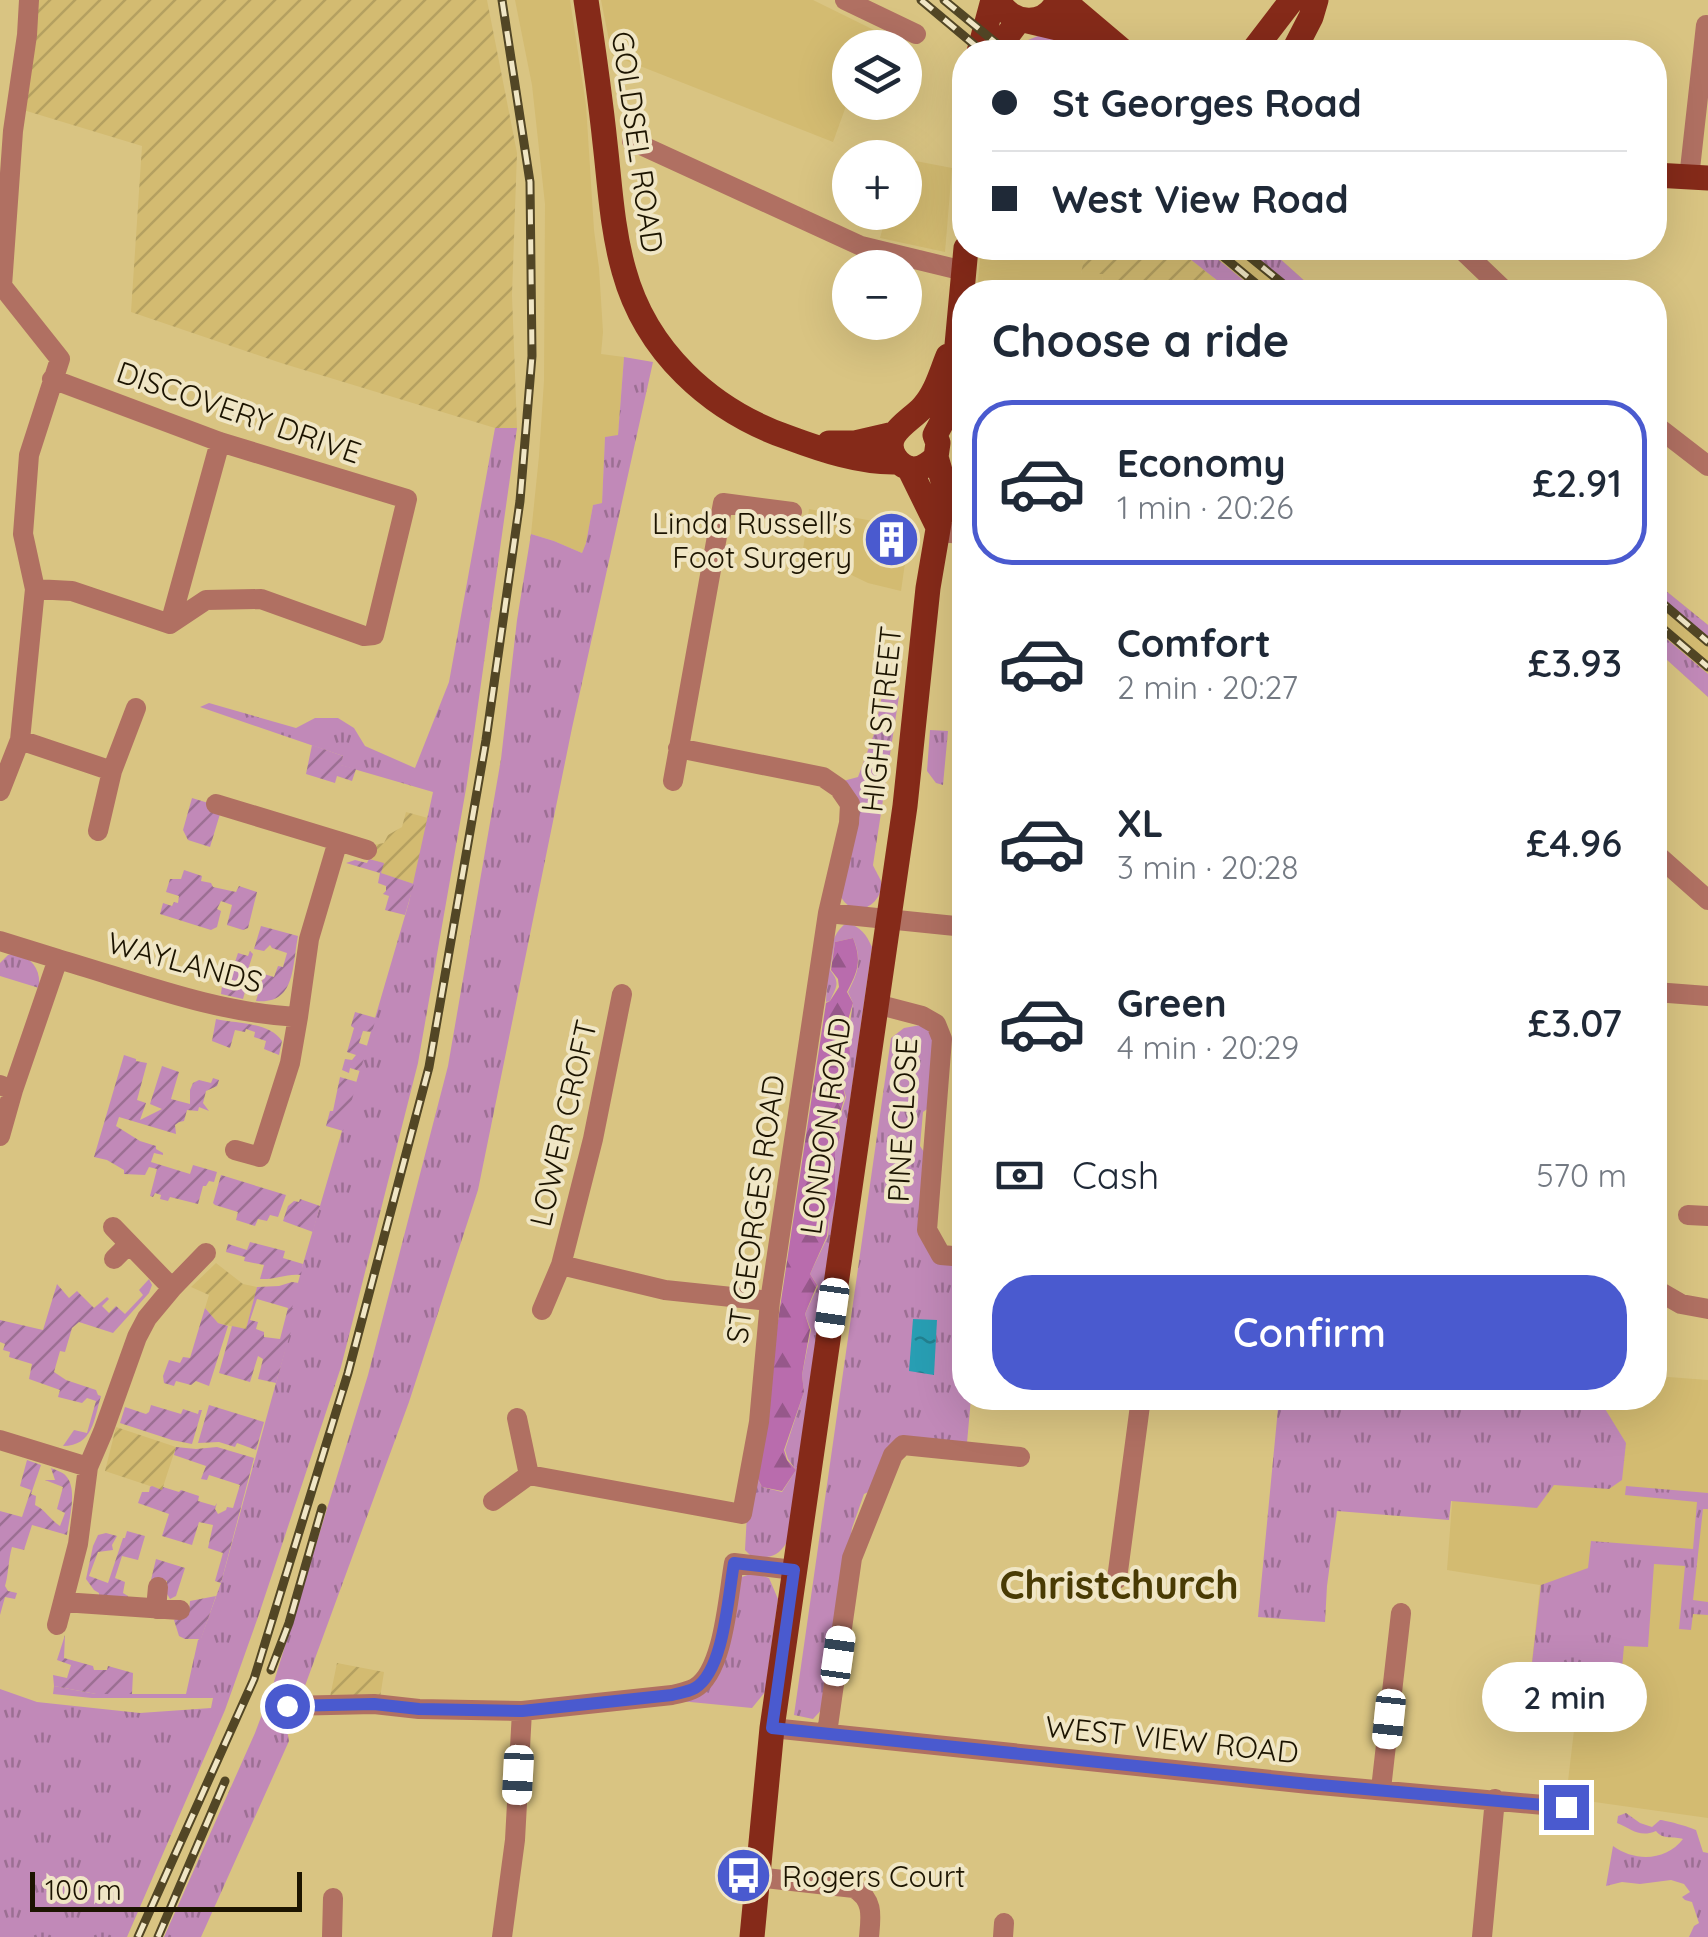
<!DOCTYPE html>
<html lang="en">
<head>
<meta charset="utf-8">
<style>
	body { margin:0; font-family:Quicksand,sans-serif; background:#f2f2f3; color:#1f2937; height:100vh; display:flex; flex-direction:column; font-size:38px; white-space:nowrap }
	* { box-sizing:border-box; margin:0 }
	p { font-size:32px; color:#747a83 }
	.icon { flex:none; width:55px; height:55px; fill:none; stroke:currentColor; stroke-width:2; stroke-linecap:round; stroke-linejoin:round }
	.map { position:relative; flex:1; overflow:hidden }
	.panel { position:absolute; left:952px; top:280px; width:715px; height:1130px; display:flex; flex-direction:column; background:#fff; border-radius:40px; box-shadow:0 10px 40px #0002 }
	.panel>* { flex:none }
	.banner { position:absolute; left:952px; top:40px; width:715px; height:220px; border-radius:40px; box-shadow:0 10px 40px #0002; display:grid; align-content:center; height:220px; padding:0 40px; background:#fff }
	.tools { position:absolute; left:832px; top:30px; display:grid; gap:20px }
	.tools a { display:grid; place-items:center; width:90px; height:90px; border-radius:50%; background:#fff; box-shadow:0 10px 40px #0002; font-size:50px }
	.scale { position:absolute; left:30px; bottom:25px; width:272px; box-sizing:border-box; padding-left:10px; border:5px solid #1c1400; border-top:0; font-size:28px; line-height:35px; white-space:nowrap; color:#1c1400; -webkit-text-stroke:8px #f0e6c5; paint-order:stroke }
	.end { position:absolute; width:45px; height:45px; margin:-22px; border:12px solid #4a5acf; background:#fff; box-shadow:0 0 0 5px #fff }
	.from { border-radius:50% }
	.bubble { position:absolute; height:70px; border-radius:35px; background:#fff; box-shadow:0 10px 40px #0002; font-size:32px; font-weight:600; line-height:70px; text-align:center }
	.car { position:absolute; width:30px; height:60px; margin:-30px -15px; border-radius:12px; box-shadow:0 0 8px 2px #0007; background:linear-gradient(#fff 24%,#345 0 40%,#fff 0 76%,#345 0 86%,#fff 0) }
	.banner b { display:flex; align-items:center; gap:35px; height:95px; font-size:38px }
	.banner b+b { border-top:2px solid #e0e1e3 }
	.banner i { width:25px; height:25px; background:#1f2937 }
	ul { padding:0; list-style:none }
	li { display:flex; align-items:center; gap:30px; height:165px; margin:0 20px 15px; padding:0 20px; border:5px solid transparent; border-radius:40px }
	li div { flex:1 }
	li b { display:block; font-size:38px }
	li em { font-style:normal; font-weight:600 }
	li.active { border-color:#4a5acf }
	li>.icon { width:90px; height:90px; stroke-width:1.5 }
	h2 { padding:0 40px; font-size:45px; line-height:120px }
	.pay { display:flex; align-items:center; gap:25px; height:110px; padding:0 40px; font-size:38px }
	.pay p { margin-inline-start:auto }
	.cta { display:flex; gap:20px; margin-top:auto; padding:20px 40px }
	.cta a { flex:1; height:115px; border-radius:40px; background:#4a5acf; color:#fff; font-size:40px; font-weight:600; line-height:115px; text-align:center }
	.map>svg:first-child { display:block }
</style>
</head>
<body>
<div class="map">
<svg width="1708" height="1937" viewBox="0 0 1708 1937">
	<defs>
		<pattern id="industrial-furrows" width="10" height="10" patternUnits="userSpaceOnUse" patternTransform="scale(2.5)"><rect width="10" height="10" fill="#d3bb71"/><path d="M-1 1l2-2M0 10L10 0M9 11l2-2" fill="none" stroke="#b5a060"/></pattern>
		<pattern id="grass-tufts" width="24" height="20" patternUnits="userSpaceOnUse" patternTransform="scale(2.5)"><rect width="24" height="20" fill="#c189b8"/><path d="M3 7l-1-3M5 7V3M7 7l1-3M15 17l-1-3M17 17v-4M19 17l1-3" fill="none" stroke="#9c6f93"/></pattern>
		<pattern id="forest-firs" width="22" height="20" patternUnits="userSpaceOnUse" patternTransform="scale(2.5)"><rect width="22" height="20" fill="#b96cad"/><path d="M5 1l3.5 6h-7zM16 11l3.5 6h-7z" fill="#96588a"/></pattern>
		<pattern id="garden-furrows" width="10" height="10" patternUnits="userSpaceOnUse" patternTransform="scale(2.5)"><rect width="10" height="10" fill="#c189b8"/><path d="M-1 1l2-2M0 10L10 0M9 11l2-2" fill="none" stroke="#9c6f93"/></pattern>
		<pattern id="water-ripples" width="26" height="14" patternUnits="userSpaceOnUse" patternTransform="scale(2.5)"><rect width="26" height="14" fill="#289eb3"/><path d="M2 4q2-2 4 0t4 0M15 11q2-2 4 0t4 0" fill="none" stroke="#22808f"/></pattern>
	</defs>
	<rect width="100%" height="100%" fill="#d9c482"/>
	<path fill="#d3bb71" d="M515,0H570L586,105L594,230L599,268L603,332L601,354L624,357L618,436L605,437L602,503L593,505L586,543L582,553L554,541L531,534L539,456L544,381L545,204L532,85Z
		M601,0H813L874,30L867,47L850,48V95L833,142L612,55Z
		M905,159L952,168L945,252L880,238L887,213L905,212Z
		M981,248H1086L1081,274H1103L1102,292H977Z
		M1176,248H1268L1317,292H1232Z
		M965,392V519L952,518Z
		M809,509L910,528L901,591L868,583L837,568L802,556Z
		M1655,582L1708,625V697L1655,649Z
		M1655,1376L1708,1380V1818L1566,1798L1578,1697L1529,1690L1540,1585L1447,1570L1460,1398H1655Z"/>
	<path fill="url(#industrial-furrows)" d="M33,0H487L517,153L512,295L517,428H495L281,363L131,312L142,146L20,109Z
		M1086,248H1176L1232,292H1102L1103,274H1081Z
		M406,812L428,818L414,884L380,873L369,859L373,845L384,843L388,835L402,827Z
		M216,1263L243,1284L257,1287L246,1330L218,1323L205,1308L209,1295L191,1287Z
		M116,1427L176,1447L162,1490L105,1471Z
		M337,1663L384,1672L380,1698L330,1697Z"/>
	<path fill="url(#grass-tufts)" d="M1038,36L1061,39L1082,52H1008L1013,46Z
		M1176,248H1204L1258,292H1232Z
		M1240,248H1268L1317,292H1294Z
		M624,357L653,362L572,728L478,1190L409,1402L302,1694L282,1703L289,1741L201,1937H164L255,1733L273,1685L368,1375L448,1066L501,759L517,620L531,534L554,541L582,553L586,543L593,505L602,503L605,437L618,435Z
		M495,428H517L467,783L418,1063L341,1367L258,1617L225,1710L127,1937H0V1689L37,1702L140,1713L211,1708L213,1698H92L53,1694L54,1686L96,1694H186L198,1640L201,1638L221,1583L296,1310L291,1309L303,1264L409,902L433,792L340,765L343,756L200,707L209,703L296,728L315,718H338L354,728L365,746L415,768L449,682Z
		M1655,582L1708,625V640L1655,595Z
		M1655,629L1708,674V697L1655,649Z
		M883,691L899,696L873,865C873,866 881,880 881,881C885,905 850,925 838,890L843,781L858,777L874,734Z
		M930,730L948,731L943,785L936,783L927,771Z
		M847,923C861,927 866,934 872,947L787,1542C778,1557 770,1558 752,1557L745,1550L747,1514L755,1474L762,1487L782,1492L796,1470L788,1459L785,1450L804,1392L802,1375L811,1330L805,1314L818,1286L810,1274L828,1236L829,1217L835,1200V1149L840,1138L839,1120L846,1097L842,1083L850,1053L848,1036L853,1003L848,992C859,971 862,960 853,938L835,942L830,970C841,983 836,987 830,1001L826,1002C828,979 825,935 847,923Z
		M16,953C33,959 41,970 39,988L0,976V963L8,955Z
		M926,1024L937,1038L930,1107L923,1112L920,1146L926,1155L919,1236L937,1262L965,1266V1398H971L967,1443L905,1439L873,1490L864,1494L852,1528L825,1706L813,1719L794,1715L891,1038L904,1028Z
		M1279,1398L1599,1399L1626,1443L1622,1480L1609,1489L1554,1485L1537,1508L1451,1501L1449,1520L1337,1511L1327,1586L1325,1622L1258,1617Z
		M1626,1486L1708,1493V1509H1703L1693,1600L1708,1602V1615L1693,1614L1691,1630L1679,1629L1685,1566L1654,1564L1648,1647L1624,1646L1622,1668L1618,1669L1612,1731L1576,1727L1579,1696L1529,1689L1541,1585L1588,1568L1591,1541L1693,1549L1697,1502L1625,1495Z
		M753,1573L769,1578L778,1599L765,1692L752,1708L680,1701L697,1692L739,1578Z
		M1626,1813L1640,1823L1652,1827L1660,1820C1665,1820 1690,1827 1696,1830L1703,1852L1708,1853V1937H1689L1694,1926L1699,1923L1692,1902L1685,1900L1682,1897L1690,1892L1684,1884L1671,1880L1640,1884L1622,1882L1606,1886L1613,1846C1635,1862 1666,1861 1683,1839C1675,1836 1662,1840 1656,1831C1639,1838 1632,1829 1617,1823L1618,1816Z"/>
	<path fill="url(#forest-firs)" d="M853,938C862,961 858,971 847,992L853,1003L848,1020L850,1054L842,1083L845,1096L838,1120L840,1138L835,1149V1200L829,1217L827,1236L810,1274L817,1285L805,1314L810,1330L802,1375L804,1392L784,1450L787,1460L796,1470L782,1491L762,1487L755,1473L826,1003L830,1001L839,987L838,979L831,970L835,942Z"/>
	<path fill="url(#garden-furrows)" fill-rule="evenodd" d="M312,745L343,756L341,765L356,769L352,781L337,776L335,783L306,774Z
		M192,798L215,805L220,814L210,847L188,840L183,830Z
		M369,859L384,863L381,873L414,884L405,915L385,910L389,896L383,894L386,891V886L378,883L380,873L346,863L355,860L367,863Z
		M184,870L202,876L201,881L211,883L213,887L236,892L239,886L257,892L248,928L243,930L227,925L232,905L221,901L217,909L221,911L217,927L211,930L160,914L163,903L172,906L174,902L178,903L179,896L166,892L170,879H181Z
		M261,926L298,936C292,966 296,1005 256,1001L264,974L274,977L278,966L283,967L287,953L272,948L270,945L264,951L254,949Z
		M250,951L253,954L245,979L248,981L243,999L221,994L222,986L230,977L238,953L248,956Z
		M355,1012L376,1018L372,1032L363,1031L359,1043L368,1046L360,1071L350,1068L349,1073L342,1070L345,1059L352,1060L356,1055L347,1052L354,1028L351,1026Z
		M216,1019C238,1024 269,1022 282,1041L279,1055L264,1049L266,1041L254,1037L255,1032L246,1029L245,1032L235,1030L230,1048L212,1041Z
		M124,1055L136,1059V1061L147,1063L137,1100L146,1103L140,1120L162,1109L150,1104L162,1066L179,1072L171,1099L190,1104V1090L193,1083L199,1080L211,1083L213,1078L219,1080L217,1086L206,1091L203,1103L209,1111L199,1107L198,1111L187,1110L184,1121L179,1122L175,1125L176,1134L119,1117L116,1126L140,1141L156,1146V1149L163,1153V1155L154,1153L151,1162L190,1174L193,1165L217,1172L214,1182L209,1181L206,1186H203L198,1204L170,1197L168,1201L160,1199L161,1195L155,1193L153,1197L150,1196L157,1169L149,1167L145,1175L124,1174V1170L107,1160L94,1157Z
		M340,1077L357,1082L343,1131L326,1126L330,1111H333Z
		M221,1175L286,1195L278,1217L270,1215L267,1221L258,1219L255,1226L236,1220L238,1212L215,1205L213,1203Z
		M300,1199L320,1206L313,1232L283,1221L288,1206L294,1201L299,1202Z
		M250,1242L285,1251L283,1258L303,1264L301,1275C287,1273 275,1280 260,1279L264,1265L244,1261L245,1257L226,1252L228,1244L247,1250Z
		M149,1279L152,1285L149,1293L113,1333L79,1322L72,1328L65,1352L60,1351L54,1372L66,1380L96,1390L98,1395L101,1396C94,1419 93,1446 63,1446L74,1430L87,1433L96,1401L87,1398L82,1403L58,1397L60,1390L29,1379L32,1364L9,1357L10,1352L3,1350L5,1344L0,1342V1320L43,1330L57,1284L69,1298L77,1291L94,1308L107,1297L109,1299L102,1306L109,1313L116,1306L125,1314L143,1295L139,1290Z
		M292,1282L299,1283L292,1308L297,1310L276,1383L258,1379L263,1359L258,1356L250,1382L219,1373L232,1326L246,1329L257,1287L279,1286ZM257,1299L288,1308L280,1339L264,1337V1332L256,1329L258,1322L250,1320Z
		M205,1308L218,1323L228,1326L209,1386L196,1381L191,1385L176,1381L174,1386L164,1383L163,1376L169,1360L180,1363L183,1357L190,1358Z
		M151,1405L181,1414L183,1409L198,1414L199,1410H202L192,1444L172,1440L120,1423L125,1407L146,1414L149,1412Z
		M209,1405L264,1422L256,1450L237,1443L235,1447L219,1442L198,1443Z
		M176,1447L196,1449L217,1447L254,1458L221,1583L215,1581L223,1553L208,1548L213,1525L199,1522L192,1545L162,1536L169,1514L138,1503L142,1492H149L150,1487L152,1486L162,1490L163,1487L179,1492L181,1490L199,1496L198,1501L215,1506L217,1503L215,1509L218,1514L226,1510L227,1507L233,1508L240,1485L209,1475L207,1480L201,1479L206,1466L174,1455Z
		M27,1460L41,1465L31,1494L36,1496L35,1505C47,1511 49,1519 60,1526L65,1513L57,1509L63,1487L45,1480H55L51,1468C55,1470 63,1472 66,1476C78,1489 69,1519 67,1535L32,1525L24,1550L12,1547C8,1561 9,1572 5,1586L8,1591L17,1593L15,1599L5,1597L0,1615V1511L22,1517L31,1490L20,1486Z
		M127,1531L145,1536L138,1560L122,1556L115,1578L125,1582L123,1593L128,1596L126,1600L99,1596V1593L94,1590L86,1579L93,1546L98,1535L106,1533L117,1536L112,1545L113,1550L98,1552L89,1576L108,1583L123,1538H125Z
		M156,1559L185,1568L176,1596L170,1599L167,1594V1581L151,1580Z
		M216,1596L201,1639H185L179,1636L174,1620L189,1612L190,1601Z
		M65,1635L64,1658L93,1666L94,1670H107L108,1666L133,1673L132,1694H96L54,1686L53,1675L67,1678L71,1665L57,1660Z"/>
	<path fill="url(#water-ripples)" d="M913,1319L937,1320L934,1375L909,1371Z"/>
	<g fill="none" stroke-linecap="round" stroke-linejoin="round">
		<path stroke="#b07062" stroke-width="20" d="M845,0L916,34
			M632,141L861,246L964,271
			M1689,178L1706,25
			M1460,248L1506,292
			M1655,425L1708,466
			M936,532L965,534
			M35,589L72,591L170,624L206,600L261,599L364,636L374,635L407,499L220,442L52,379
			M170,624L220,442
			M20,740L112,771L136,708
			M673,781L723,503L792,512
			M0,791L20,740L35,589L23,534L29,455L60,359L2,286L13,131L27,35L29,0
			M98,831L112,771
			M338,841L367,850
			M1655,853L1708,900
			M828,913L965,927
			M0,941L58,959
			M1655,992L1708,996
			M622,994L593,1139L561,1265L665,1290L770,1301
			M876,1004L922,1016L936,1024L942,1039L927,1230L941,1255L965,1257
			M0,1085L13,1090L0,1136
			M13,1090L58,959C137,982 215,1013 298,1017L309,939L338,841L216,804
			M235,1150L260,1157L290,1063L298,1017
			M1688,1215L1708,1216
			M113,1227L172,1288L206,1253
			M114,1259L129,1244
			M1655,1289L1681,1304L1708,1309
			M542,1310L561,1265
			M517,1418L529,1475
			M0,1440L88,1467
			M493,1501L529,1475L742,1514L759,1422L770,1301L828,913L849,823L850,804L839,788L823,777L678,748
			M1117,1579L1141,1398
			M63,1602L180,1610
			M156,1609L158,1587
			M57,1625L78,1544L88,1467L103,1432L137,1337L147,1318L172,1288
			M287,1706L374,1704L419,1709L522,1711L672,1695C679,1693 688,1692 695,1688C724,1671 728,1596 734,1563L794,1570
			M772,1728L1309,1784L1566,1807
			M827,1733L852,1558L893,1455L903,1445L1020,1457
			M1381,1789L1401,1613
			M756,1877L854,1888C874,1900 871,1916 869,1937
			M332,1937L333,1898
			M502,1937L515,1840L522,1711
			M1003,1937L1004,1923
			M1482,1937L1495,1799"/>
		<path stroke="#852a19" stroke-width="25" d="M586,0C593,47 600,95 605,143C610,186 612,229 624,271C646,351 710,410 787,437C822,450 860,463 897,462
			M998,0C1011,26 1046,28 1058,0
			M1069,0L1072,8L1124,52
			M1028,21L1062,29L1097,52
			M979,52L993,0
			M995,52L1019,20
			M1252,52L1292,0
			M1293,52L1311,17L1316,0
			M1655,175L1708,178
			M829,443H855L894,434
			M936,457C930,463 924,468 915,469C899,469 885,450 894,435C901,424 915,416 923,407C936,393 941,373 948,356
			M909,468L937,525
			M752,1937L772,1728L905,806L928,588L945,488L936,457L938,443L935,435L948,411L953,388L966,248"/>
		<defs>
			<path id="rail" d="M921,0L983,52
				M944,0L1007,52
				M1213,248L1266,292
				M1239,248L1293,292
				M1655,597L1708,642
				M1655,622L1708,667
				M271,1670L289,1623L322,1508
				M138,1937L254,1679L348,1373L429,1067L486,740L520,501L532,356L530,182L502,0
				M158,1937L225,1781"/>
		</defs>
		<use href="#rail" stroke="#524625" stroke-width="9"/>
		<use href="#rail" stroke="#f0e6c5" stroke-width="5" stroke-dasharray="15" stroke-linecap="butt"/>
	</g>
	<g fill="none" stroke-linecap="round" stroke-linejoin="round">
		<path stroke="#4a5acf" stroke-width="12" d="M287,1706L374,1704L419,1709L522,1711L672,1695C679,1693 688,1692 695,1688C724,1671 728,1596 734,1563L794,1570L772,1728L1309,1784L1566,1807"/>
	</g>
	<defs>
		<symbol id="building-disc" viewBox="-11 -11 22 22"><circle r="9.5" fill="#4a5acf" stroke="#f0e6c5"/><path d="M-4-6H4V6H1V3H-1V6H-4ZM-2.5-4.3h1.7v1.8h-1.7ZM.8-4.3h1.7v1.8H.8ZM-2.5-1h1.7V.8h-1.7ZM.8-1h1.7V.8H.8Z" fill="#fff"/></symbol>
		<symbol id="bus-disc" viewBox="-11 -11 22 22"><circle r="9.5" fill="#4a5acf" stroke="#f0e6c5"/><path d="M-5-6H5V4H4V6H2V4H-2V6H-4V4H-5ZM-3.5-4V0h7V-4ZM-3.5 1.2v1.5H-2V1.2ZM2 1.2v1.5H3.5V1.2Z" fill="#fff"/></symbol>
	</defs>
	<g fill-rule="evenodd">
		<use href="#building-disc" x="860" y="508" width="63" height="63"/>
		<use href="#bus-disc" x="712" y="1844" width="63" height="63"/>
	</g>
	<g text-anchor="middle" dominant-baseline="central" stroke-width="8" stroke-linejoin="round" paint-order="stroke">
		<g font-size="30" fill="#1c1400" stroke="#f0e6c5">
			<text transform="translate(638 142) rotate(82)">GOLDSEL ROAD</text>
			<text transform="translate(239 412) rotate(19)">DISCOVERY DRIVE</text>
			<text transform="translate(881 719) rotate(-84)">HIGH STREET</text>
			<text transform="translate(185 962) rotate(15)">WAYLANDS</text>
			<text transform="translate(902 1120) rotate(-87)">PINE CLOSE</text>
			<text transform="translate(563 1123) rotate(-77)">LOWER CROFT</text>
			<text transform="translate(825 1126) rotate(-82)">LONDON ROAD</text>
			<text transform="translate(755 1209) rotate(-82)">ST GEORGES ROAD</text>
			<text transform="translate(1172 1739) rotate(6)">WEST VIEW ROAD</text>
		</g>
		<g font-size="30" fill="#1c1400" stroke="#f0e6c5" text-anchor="end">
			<text x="852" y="523">Linda Russell's<tspan x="852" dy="34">Foot Surgery</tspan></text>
			<text x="782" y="1876" text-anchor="start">Rogers Court</text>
		</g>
		<g font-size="40" font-weight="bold" fill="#493b04" stroke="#f0e6c5">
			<text x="1119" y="1584">Christchurch</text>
		</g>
	</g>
</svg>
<div class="tools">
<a><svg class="icon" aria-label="layers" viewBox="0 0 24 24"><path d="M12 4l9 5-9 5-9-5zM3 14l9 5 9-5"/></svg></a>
<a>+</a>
<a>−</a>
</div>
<div class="scale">100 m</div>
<i class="end from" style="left:287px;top:1706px"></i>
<i class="end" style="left:1566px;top:1807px"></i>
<div class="bubble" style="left:1482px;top:1662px;width:165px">2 min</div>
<i class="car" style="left:832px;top:1308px;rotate:188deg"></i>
<i class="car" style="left:838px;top:1656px;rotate:8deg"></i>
<i class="car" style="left:1389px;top:1719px;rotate:186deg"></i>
<i class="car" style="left:518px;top:1775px;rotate:183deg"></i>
<div class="banner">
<b><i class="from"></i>St Georges Road</b>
<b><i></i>West View Road</b>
</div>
<section class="panel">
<h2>Choose a ride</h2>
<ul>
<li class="active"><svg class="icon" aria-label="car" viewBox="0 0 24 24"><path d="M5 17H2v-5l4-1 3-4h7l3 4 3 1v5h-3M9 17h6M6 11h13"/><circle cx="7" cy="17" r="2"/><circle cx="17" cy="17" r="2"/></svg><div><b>Economy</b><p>1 min · 20:26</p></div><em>£2.91</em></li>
<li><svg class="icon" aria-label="car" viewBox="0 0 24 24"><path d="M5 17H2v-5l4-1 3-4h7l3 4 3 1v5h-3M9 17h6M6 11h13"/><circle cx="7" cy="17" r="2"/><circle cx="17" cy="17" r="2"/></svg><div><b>Comfort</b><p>2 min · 20:27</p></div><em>£3.93</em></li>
<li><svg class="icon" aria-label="car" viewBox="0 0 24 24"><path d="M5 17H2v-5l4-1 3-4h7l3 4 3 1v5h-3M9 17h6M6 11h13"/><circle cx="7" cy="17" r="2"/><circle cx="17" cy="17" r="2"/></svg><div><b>XL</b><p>3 min · 20:28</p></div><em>£4.96</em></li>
<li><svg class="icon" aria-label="car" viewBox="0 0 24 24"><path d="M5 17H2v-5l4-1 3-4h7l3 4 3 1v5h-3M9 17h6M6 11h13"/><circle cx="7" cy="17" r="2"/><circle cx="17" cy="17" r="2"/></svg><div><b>Green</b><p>4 min · 20:29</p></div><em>£3.07</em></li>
</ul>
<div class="pay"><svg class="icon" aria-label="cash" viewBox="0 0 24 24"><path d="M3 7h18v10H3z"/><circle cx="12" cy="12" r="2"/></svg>Cash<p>570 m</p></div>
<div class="cta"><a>Confirm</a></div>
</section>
</div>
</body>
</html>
